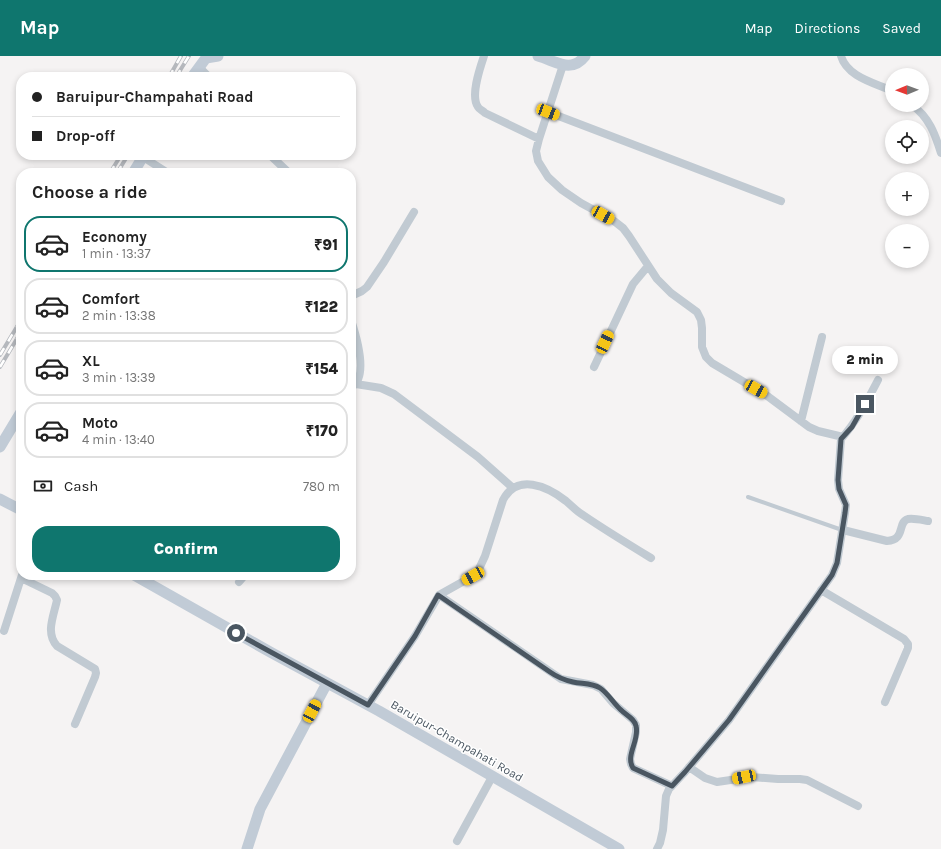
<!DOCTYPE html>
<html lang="en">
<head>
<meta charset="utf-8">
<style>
	body { margin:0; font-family:Karla,sans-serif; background:#f2f2f2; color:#222; height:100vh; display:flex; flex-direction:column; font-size:15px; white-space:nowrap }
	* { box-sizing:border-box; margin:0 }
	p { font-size:13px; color:#767676 }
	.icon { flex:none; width:22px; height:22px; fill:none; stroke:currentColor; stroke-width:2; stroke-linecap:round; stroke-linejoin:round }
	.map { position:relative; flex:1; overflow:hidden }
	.side { position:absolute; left:16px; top:112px; width:340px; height:412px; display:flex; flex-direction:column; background:#fff; border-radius:16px; box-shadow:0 2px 6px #0003 }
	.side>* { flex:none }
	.hud { position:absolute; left:16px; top:16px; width:340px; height:88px; border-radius:16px; box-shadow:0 2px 6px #0003; display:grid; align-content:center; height:88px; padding:0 16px; background:#fff }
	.needle { width:26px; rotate:269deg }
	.controls { position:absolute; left:885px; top:12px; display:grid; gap:8px }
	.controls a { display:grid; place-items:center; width:44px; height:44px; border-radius:50%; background:#fff; box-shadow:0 2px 6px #0003; font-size:20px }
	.end { position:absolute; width:18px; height:18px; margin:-9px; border:5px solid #4a5661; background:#fff; box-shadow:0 0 0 2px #fff }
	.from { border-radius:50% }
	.bubble { position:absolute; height:28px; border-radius:14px; background:#fff; box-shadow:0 2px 6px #0003; font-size:13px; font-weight:800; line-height:28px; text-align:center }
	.car { position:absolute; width:12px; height:24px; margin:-12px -6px; border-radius:5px; box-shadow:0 0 3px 1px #0007; background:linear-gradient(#f5c518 24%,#345 0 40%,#f5c518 0 76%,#345 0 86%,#f5c518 0) }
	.hud b { display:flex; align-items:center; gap:14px; height:38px; font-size:15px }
	.hud b+b { border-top:1px solid #e0e0e0 }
	.hud i { width:10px; height:10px; background:#222 }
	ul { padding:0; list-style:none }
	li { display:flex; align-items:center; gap:12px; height:56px; margin:0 8px 6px; padding:0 8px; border:2px solid #e0e0e0; border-radius:16px }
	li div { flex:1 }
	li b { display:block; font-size:15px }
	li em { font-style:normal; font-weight:800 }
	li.active { border-color:#0f766e }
	li>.icon { width:36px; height:36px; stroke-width:1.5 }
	h2 { padding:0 16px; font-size:18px; line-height:48px }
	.pay { display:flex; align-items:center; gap:10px; height:44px; padding:0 16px; font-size:15px }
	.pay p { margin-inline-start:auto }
	.cta { display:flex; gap:8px; margin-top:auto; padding:8px 16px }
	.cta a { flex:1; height:46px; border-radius:16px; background:#0f766e; color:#fff; font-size:16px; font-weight:800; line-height:46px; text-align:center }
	header { display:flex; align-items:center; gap:24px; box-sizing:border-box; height:56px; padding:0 20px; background:#0f766e; color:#fff }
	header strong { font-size:19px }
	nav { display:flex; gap:22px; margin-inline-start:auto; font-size:14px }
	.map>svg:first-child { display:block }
</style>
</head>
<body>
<header>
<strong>Map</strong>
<nav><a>Map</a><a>Directions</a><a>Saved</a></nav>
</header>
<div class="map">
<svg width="941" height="793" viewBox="0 0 941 793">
	<rect width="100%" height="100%" fill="#f5f3f3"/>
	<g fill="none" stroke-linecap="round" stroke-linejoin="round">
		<path stroke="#c1cad2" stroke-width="4" d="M748,441L842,474"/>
		<path stroke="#c1cad2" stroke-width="8" d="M484,0C480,12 470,40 478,51C479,53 483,55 485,57L539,83
			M841,0C847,21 875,27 892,35
			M563,9L539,83L536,95L538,105L548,121L562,134L581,147L614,165L623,172L629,180L657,223L671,237L697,256L701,264L702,272V291L706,301L712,307L766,339L809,371L818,375L839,380L841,383L838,424L839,433L846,449L845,457L837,507L832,519L729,664L685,716L669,733L666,740L663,774L660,787L657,793
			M200,12L209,21
			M912,49C929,61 935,78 941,97
			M548,56L781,145
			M270,99L289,117
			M143,101L168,117
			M351,240L362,235L367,231L384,206L414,156
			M351,264C356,279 369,320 352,331
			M594,311L633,228L648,210
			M356,328L381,332L394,338L478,401L513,432
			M801,365L822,281
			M841,383C857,365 867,345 878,324
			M843,474L887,485C906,484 897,466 908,463C914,462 922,464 928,465
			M21,522L52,537L55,540L57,544C54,559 45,577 57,590L95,613L96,617L95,621L75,668
			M239,526L245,519
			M821,534L904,583L908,588V592L885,646
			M439,539L561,623L593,629L601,633L613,647L633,664L636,669V676L630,703L631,708L633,712L672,730
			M4,575L22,519
			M368,649L415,580L439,539L473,520L478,515L485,500L503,444C517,417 547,430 566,445C572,450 576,455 583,459C605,474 628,488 651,502
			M689,711L705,722L717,726L751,721L778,723H800L807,724L858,750
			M457,785L492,721"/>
		<path stroke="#c1cbd6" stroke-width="11" d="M538,0C556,5 571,18 585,0
			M192,21L206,2L218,0
			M133,117L144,99
			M0,391L21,356
			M0,443L21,454
			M134,519L272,597L379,655L619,793
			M247,793L260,753L327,627"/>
		<defs>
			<path id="rail" d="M169,21L181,0
				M176,21L189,0
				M110,117L121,99
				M117,117L128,99
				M0,299L21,264
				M0,311L21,276"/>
		</defs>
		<use href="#rail" stroke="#b5b8bd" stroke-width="4"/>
		<use href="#rail" stroke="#fff" stroke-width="2.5" stroke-dasharray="8" stroke-linecap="butt"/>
	</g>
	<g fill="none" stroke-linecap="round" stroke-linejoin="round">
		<path stroke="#4a5661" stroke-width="5" d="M236,577L368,649L415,580L438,539L550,616C557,621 564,624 573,626C582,628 592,627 600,632C608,637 614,648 621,654C626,659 635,663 636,670C640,684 625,699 633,712L672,730L685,716L729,664L832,519L837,507L845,457L846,449L839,433L838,424L841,383L852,371L865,348"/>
	</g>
	<g text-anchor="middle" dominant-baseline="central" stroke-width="3" stroke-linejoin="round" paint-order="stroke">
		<g font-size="12" fill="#4a5661" stroke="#fff">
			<text transform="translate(457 685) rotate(30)">Baruipur-Champahati Road</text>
		</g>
	</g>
</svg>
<div class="controls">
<a><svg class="needle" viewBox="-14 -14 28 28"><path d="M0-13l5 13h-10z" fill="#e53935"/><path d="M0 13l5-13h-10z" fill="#767676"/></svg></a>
<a><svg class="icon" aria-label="locate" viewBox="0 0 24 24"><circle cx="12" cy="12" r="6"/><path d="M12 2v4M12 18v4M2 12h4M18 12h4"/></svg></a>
<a>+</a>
<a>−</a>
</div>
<i class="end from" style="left:236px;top:577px"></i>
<i class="end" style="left:865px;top:348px"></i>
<div class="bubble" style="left:832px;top:290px;width:66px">2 min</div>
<i class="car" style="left:548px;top:56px;rotate:111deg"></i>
<i class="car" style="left:603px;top:159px;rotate:119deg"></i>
<i class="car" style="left:605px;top:286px;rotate:25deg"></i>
<i class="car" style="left:756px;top:333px;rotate:119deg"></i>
<i class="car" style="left:473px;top:520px;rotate:241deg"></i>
<i class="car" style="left:312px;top:655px;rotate:28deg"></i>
<i class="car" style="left:744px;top:721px;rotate:258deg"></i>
<div class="hud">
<b><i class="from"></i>Baruipur-Champahati Road</b>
<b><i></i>Drop-off</b>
</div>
<section class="side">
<h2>Choose a ride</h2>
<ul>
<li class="active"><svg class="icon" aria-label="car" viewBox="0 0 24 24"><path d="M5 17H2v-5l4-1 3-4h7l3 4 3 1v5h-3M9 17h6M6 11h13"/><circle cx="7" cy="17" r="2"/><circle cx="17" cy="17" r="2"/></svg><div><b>Economy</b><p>1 min · 13:37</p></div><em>₹91</em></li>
<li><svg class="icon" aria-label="car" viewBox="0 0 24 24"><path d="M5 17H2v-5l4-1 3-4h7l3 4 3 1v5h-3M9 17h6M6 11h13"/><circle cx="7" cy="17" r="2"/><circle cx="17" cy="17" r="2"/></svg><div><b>Comfort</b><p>2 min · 13:38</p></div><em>₹122</em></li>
<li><svg class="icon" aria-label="car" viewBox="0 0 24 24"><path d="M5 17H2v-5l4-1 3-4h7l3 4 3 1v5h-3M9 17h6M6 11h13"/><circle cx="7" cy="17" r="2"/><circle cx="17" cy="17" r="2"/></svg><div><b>XL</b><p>3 min · 13:39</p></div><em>₹154</em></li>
<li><svg class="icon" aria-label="car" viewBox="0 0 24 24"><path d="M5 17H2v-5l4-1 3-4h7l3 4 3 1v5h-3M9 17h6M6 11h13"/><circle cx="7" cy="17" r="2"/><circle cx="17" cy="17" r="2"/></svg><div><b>Moto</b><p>4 min · 13:40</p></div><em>₹170</em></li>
</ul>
<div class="pay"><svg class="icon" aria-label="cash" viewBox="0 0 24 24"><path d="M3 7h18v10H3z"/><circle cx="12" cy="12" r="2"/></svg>Cash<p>780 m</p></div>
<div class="cta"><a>Confirm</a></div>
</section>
</div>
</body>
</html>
